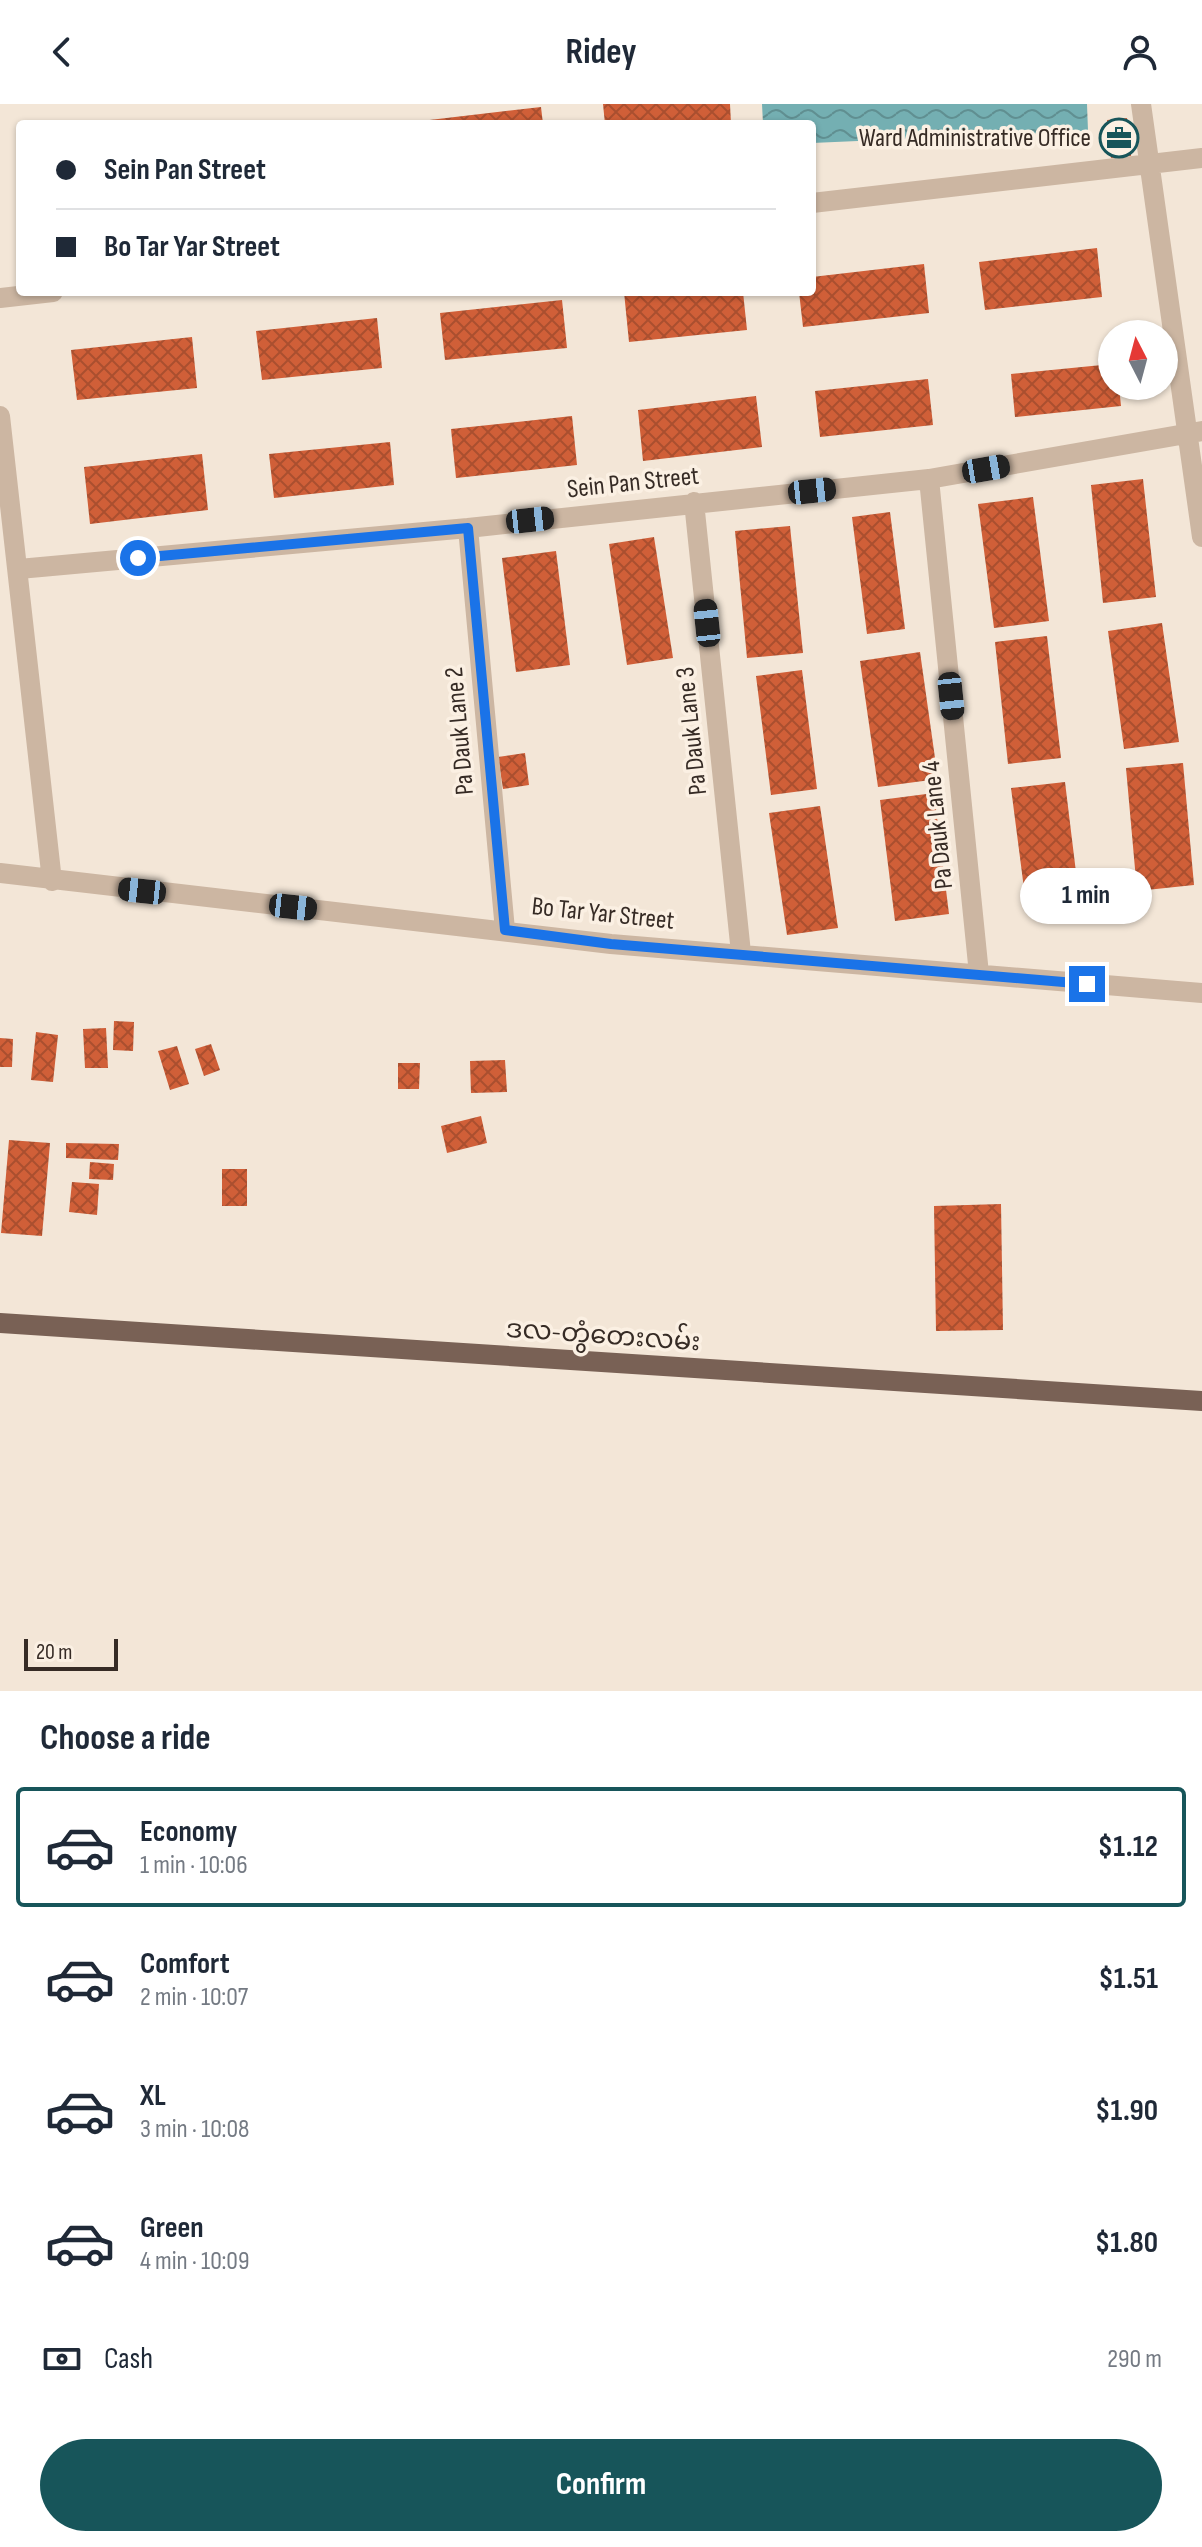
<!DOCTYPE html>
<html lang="en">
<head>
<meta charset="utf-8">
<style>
	body { margin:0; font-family:"Sofia Sans Condensed","Noto Sans Myanmar",sans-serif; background:#f2f2f3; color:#1f2937; height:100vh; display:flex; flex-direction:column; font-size:30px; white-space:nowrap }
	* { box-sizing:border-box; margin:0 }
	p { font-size:26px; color:#747a83 }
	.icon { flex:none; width:44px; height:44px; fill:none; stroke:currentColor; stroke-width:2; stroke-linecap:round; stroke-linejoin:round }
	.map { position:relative; height:1587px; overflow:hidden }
	.panel { display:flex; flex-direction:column; background:#fff; flex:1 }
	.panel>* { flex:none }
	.hud { position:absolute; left:16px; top:16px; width:800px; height:176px; border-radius:8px; box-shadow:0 2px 6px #0004; display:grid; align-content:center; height:176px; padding:0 40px; background:#fff }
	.needle { width:52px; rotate:354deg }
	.controls { position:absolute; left:1098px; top:216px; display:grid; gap:16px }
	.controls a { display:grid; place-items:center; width:80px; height:80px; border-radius:50%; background:#fff; box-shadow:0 2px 6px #0004; font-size:40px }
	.scale { position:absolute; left:24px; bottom:20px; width:94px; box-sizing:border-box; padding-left:8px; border:4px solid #362b25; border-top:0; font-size:22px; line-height:28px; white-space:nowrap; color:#362b25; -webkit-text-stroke:6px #fbf0e3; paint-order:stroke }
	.end { position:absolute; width:36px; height:36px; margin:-18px; border:10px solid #1a73e8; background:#fff; box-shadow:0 0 0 4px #fff }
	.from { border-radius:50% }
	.bubble { position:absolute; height:56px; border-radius:28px; background:#fff; box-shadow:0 2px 6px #0004; font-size:26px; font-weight:700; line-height:56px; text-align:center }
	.car { position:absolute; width:24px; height:48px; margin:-24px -12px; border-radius:10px; box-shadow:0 0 6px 2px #0007; background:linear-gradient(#222 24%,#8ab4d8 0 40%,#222 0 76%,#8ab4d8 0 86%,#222 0) }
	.hud b { display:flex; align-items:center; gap:28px; height:76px; font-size:30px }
	.hud b+b { border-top:2px solid #e0e1e3 }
	.hud i { width:20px; height:20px; background:#1f2937 }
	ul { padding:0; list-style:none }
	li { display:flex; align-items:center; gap:24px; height:120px; margin:0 16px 12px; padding:0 24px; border:4px solid transparent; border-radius:8px }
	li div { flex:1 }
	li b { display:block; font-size:30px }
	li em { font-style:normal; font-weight:700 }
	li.current { border-color:#17555a }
	li>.icon { width:72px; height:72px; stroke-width:1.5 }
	h2 { padding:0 40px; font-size:36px; line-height:96px }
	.pay { display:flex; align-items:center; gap:20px; height:88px; padding:0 40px; font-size:30px }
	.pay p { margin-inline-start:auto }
	.button { display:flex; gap:16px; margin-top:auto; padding:16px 40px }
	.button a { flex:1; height:92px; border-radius:48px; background:#17555a; color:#fff; font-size:32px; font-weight:700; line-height:92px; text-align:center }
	header { display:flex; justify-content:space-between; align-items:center; height:104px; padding:0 40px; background:#fff; font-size:36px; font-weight:700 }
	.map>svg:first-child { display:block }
</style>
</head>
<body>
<header><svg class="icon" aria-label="back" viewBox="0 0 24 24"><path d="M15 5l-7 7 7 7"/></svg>Ridey<svg class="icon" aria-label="person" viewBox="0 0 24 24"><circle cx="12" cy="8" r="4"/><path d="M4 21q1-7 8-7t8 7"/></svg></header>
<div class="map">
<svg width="1202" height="1587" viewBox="0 0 1202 1587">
	<defs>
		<pattern id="water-waves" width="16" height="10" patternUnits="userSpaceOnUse" patternTransform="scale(2)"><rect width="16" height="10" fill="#74afb2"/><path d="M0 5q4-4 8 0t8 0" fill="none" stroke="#608f91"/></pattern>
		<pattern id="building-cross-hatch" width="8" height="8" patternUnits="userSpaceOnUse" patternTransform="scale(2)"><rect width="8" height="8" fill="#d05f38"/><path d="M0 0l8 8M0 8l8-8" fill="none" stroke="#aa4f2f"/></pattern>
	</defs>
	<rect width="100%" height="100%" fill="#f3e6d7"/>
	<path fill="url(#water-waves)" d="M762,0H1087L1088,27L812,39V20H763Z"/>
	<path fill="url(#building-cross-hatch)" d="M603,0H730L731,20H605Z
		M541,3L543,20H421V17Z
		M1127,14L1131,52L1111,54L1107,16Z
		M1097,144L1102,193L985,206L979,158Z
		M924,160L929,209L803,223L799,188H812V173Z
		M624,188H743L747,226L629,238Z
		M562,196L567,244L445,256L440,209Z
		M377,214L382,264L262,276L256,227Z
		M192,233L197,284L77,296L71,246Z
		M1112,260V282H1119L1121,302L1015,313L1011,270Z
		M928,275L933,321L820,333L815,287Z
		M756,292L762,343L643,357L638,306Z
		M572,312L577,361L456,374L451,325Z
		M390,338L394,381L274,394L269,350Z
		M202,350L208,406L90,420L84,363Z
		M1143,375L1156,493L1103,499L1091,381Z
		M1033,393L1049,517L994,524L978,400Z
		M890,408L905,525L867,530L852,413Z
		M790,422L803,549L747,554L735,427Z
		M654,433L673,554L627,561L609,440Z
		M556,447L570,561L516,568L502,454Z
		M1162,519L1179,638L1124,645L1108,527Z
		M1047,532L1061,654L1008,660L995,538Z
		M920,548L938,675L878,683L860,557Z
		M802,566L817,685L771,691L756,572Z
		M525,649L529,681L503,685L498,653Z
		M1183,659L1194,781L1137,787L1126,664Z
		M1065,678L1079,793L1026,800L1011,684Z
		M934,689L949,810L895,817L880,696Z
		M820,702L838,824L787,831L769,709Z
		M114,917L134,918L133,947L113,946Z
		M106,924L108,964H85L83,925Z
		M36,928L58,931L53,978L31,976Z
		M0,934L13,935L12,963H0Z
		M211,940L220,966L204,972L195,945Z
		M177,942L189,980L170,986L158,947Z
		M505,956L507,988L471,989L470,957Z
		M398,959H420L419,985H398Z
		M481,1012L487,1039L447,1049L441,1022Z
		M9,1036L50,1039L42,1132L1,1129Z
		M66,1039L119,1040L118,1056L66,1054Z
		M90,1058L114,1060L113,1076L89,1075Z
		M222,1065H247V1102H222Z
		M72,1078L99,1080L97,1111L69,1108Z
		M1001,1100L1003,1226L936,1227L934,1102Z"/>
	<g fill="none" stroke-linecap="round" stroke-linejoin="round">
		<path stroke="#ccb6a2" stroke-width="20" d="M1141,0L1202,433
			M812,99L1202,54
			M0,194L53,188
			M0,312L52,777
			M929,375L979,870
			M694,398L741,849
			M468,424L505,826
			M19,465L468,424L929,375L1202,327
			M0,769L611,840L1202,889"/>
		<path stroke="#796155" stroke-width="20" d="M0,1219L1202,1297"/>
	</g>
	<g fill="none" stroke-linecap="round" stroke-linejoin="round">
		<path stroke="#1a73e8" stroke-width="10" d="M138,454L468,424L505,826L611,840L1087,880"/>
	</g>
	<defs>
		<symbol id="office-ring" viewBox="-11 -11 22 22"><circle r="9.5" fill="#fbf0e3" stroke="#17555a" stroke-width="1.5"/><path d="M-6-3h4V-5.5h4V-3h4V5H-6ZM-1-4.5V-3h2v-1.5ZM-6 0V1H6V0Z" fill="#17555a"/></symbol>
	</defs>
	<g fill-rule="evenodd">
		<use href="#office-ring" x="1097" y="12" width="44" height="44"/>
	</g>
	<g text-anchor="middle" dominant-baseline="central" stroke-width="7" stroke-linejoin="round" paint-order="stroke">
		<g font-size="26" fill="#362b25" stroke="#fbf0e3" text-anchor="end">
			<text x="1091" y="34">Ward Administrative Office</text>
		</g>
		<g font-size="26" fill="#362b25" stroke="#fbf0e3">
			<text transform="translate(633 379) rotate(-6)">Sein Pan Street</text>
			<text transform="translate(460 627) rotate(-95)">Pa Dauk Lane 2</text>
			<text transform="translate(692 627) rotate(-96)">Pa Dauk Lane 3</text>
			<text transform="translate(938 721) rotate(-96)">Pa Dauk Lane 4</text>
			<text transform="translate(603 810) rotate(6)">Bo Tar Yar Street</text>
			<text transform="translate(603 1232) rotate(4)">ဒလ-တွံတေးလမ်း</text>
		</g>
	</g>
</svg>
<div class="controls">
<a><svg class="needle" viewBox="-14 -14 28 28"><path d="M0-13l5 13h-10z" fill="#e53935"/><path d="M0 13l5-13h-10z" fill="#747a83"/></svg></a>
</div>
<div class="scale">20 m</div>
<i class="end from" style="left:138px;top:454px"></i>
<i class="end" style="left:1087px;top:880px"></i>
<div class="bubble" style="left:1020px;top:764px;width:132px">1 min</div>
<i class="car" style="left:986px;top:365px;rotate:80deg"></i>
<i class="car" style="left:812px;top:387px;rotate:84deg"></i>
<i class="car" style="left:530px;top:416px;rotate:84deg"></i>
<i class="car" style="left:707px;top:519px;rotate:354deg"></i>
<i class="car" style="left:951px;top:592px;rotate:174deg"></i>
<i class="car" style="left:142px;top:787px;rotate:276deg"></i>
<i class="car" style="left:293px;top:803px;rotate:96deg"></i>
<div class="hud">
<b><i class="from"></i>Sein Pan Street</b>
<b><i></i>Bo Tar Yar Street</b>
</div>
</div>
<section class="panel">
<h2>Choose a ride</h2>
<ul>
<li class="current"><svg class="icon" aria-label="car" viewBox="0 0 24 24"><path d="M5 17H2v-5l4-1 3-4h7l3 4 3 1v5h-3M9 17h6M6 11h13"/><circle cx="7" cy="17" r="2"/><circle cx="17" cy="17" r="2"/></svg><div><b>Economy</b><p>1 min · 10:06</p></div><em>$1.12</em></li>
<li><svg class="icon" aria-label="car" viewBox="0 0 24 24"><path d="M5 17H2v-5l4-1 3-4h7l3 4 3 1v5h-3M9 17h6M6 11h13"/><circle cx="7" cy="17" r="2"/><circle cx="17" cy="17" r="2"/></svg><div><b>Comfort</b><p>2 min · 10:07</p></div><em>$1.51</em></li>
<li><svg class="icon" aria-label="car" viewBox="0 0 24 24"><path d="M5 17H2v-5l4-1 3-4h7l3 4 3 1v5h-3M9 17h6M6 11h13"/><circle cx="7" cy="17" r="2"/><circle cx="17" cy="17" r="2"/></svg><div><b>XL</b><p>3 min · 10:08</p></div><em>$1.90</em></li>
<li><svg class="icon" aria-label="car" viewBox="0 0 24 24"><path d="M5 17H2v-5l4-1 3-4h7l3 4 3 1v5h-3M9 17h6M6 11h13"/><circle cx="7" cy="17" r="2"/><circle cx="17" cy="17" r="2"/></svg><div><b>Green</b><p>4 min · 10:09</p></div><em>$1.80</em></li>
</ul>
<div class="pay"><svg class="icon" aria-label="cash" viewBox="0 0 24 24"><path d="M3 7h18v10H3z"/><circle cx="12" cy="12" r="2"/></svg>Cash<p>290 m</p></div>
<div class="button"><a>Confirm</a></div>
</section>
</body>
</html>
